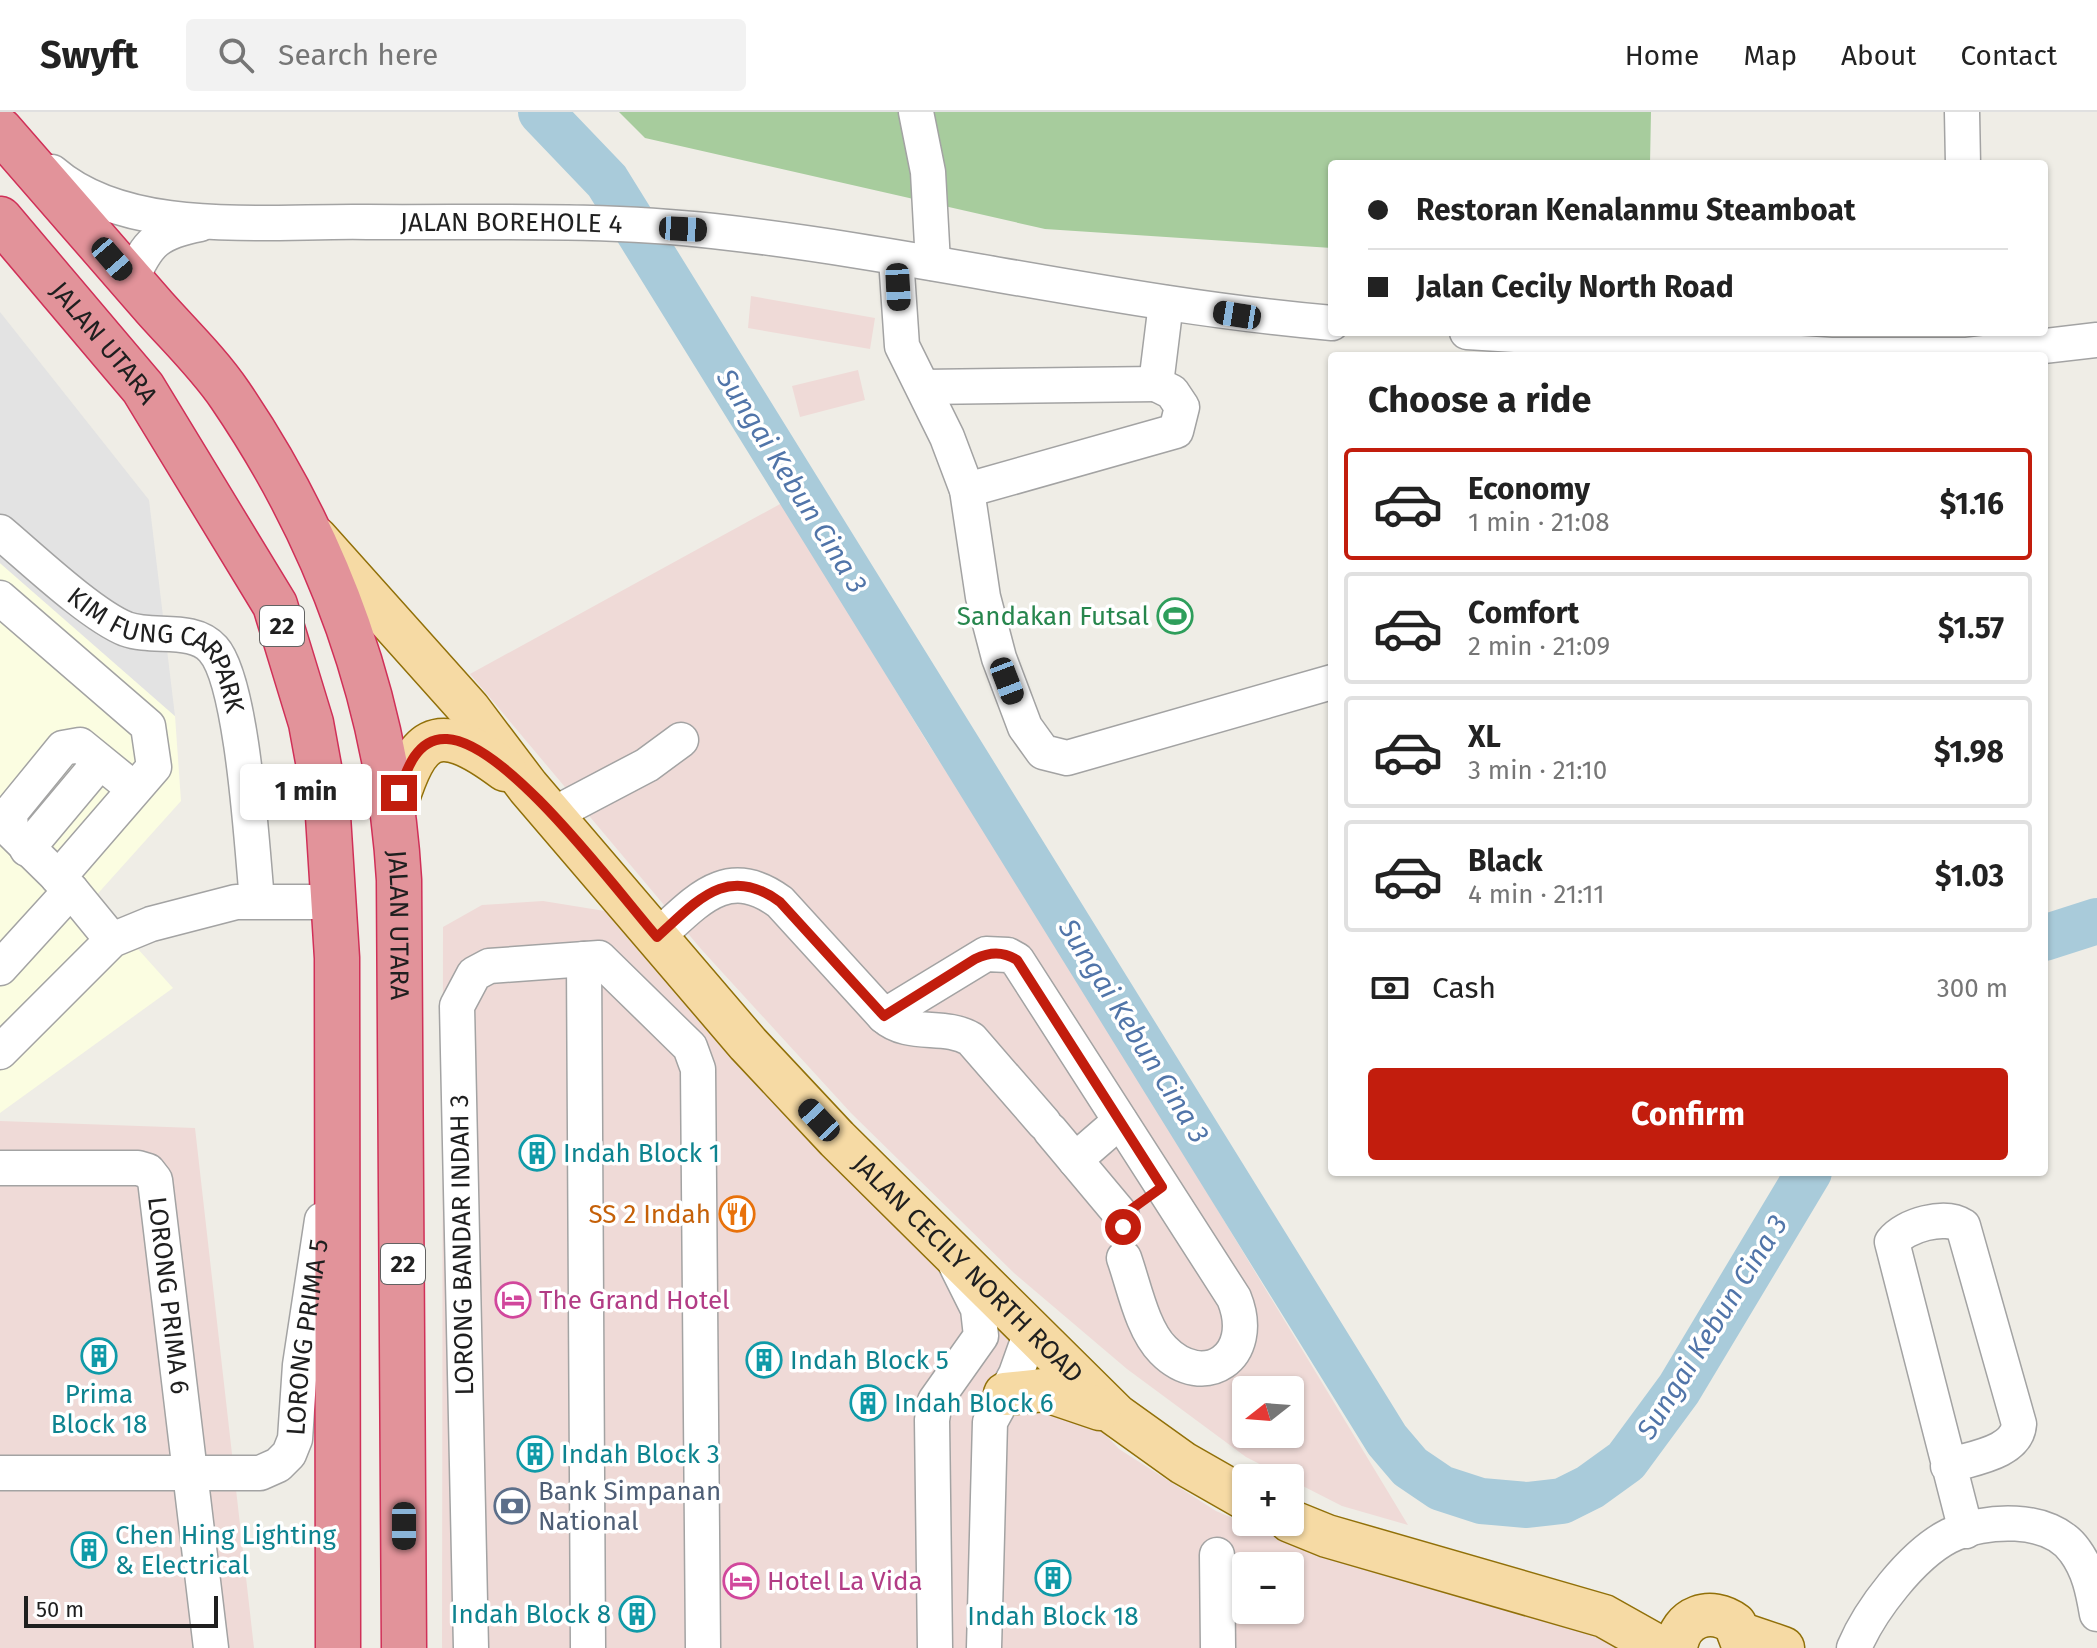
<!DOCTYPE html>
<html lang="en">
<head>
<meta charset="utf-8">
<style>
	body { margin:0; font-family:"Fira Sans",sans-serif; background:#f2f2f2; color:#222; height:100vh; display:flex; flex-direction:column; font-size:30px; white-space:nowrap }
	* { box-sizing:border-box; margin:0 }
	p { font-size:26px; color:#767676 }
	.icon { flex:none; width:44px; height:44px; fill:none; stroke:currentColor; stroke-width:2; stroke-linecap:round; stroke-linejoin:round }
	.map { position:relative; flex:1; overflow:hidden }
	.drawer { position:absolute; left:1328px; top:240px; width:720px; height:824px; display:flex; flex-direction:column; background:#fff; border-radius:8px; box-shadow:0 2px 6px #0004 }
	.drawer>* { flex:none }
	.banner { position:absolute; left:1328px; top:48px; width:720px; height:176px; border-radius:8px; box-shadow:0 2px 6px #0004; display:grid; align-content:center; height:176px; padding:0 40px; background:#fff }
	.needle { width:52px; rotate:253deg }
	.buttons { position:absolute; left:1232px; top:1264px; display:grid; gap:16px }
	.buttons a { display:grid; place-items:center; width:72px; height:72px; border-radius:8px; background:#fff; box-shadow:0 2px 6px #0004; font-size:40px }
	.scale { position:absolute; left:24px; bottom:20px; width:194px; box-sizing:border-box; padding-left:8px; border:4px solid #1f1f1f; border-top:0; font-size:22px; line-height:28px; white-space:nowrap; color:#1f1f1f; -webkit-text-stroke:6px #fff; paint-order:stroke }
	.end { position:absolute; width:36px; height:36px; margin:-18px; border:10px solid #c21d0d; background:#fff; box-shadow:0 0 0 4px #fff }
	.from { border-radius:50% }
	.bubble { position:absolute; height:56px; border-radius:8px; background:#fff; box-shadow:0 2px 6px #0004; font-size:26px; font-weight:700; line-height:56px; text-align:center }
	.car { position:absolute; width:24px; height:48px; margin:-24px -12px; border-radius:10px; box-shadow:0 0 6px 2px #0007; background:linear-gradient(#222 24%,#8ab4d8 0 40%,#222 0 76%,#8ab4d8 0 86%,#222 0) }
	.banner b { display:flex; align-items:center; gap:28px; height:76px; font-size:30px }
	.banner b+b { border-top:2px solid #e0e0e0 }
	.banner i { width:20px; height:20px; background:#222 }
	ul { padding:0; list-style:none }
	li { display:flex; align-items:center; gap:24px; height:112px; margin:0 16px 12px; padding:0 24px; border:4px solid #e0e0e0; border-radius:8px }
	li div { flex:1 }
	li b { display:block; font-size:30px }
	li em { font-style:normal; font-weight:700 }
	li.current { border-color:#c21d0d }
	li>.icon { width:72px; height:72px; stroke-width:1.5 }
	h2 { padding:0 40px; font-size:36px; line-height:96px }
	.pay { display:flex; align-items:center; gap:20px; height:88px; padding:0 40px; font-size:30px }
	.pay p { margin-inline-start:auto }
	.cta { display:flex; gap:16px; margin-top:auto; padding:16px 40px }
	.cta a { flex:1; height:92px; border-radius:8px; background:#c21d0d; color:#fff; font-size:32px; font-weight:700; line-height:92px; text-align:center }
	header { display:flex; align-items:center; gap:48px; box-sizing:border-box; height:112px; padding:0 40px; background:#fff; border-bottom:2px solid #e0e0e0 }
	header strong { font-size:38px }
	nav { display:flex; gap:44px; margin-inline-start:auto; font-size:28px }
	.search { width:560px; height:72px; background:#f2f2f2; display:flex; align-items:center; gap:20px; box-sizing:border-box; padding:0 28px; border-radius:8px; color:#767676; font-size:30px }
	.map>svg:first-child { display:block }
</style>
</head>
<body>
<header>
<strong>Swyft</strong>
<div class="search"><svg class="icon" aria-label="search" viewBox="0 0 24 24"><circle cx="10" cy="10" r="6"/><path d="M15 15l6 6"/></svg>Search here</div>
<nav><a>Home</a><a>Map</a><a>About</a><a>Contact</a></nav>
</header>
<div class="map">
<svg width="2097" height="1536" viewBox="0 0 2097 1536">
	<rect width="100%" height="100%" fill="#efede6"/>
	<path fill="#efdad7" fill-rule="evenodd" d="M751,184L875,206L870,237L748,216Z
		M858,258L865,288L800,305L792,274Z
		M782,391L927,630L1034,794L1408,1413L1342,1394L1246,1345L1127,1257L1014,1161L851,1001L701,837L470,562ZM1246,1278H1290V1322H1246Z
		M543,789L611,800L1119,1337L1216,1399L1289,1430L1654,1536H442L443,815L482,793ZM1246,1454H1290V1498H1246Z
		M0,1009L195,1016L254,1536H0Z"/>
	<path fill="#fbfde1" d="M0,451L175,604L181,689L93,787L173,876L0,1001Z"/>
	<path fill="#a7cc9d" d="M619,0H1651L1650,52H1332V136L1045,117L645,26Z"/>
	<path fill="#e3e3e3" d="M0,200L149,388L175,604L0,451Z"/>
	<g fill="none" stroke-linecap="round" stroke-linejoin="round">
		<path stroke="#a9cbda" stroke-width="46" d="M541,0L607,69L1387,1328L1410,1355L1441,1376L1481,1389L1527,1393L1562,1389L1590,1375L1626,1349L1679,1277L1809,1060
			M2044,826L2097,809"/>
		<defs>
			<g id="minor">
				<path d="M916,0L928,60L933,151"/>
				<path d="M1962,0L1963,52"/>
				<path id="s1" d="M52,60C129,127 270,108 367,110C481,111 599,106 713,119C920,142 1124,193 1332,211"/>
				<path d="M896,146L902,234L947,325L967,378L983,485L999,546L1025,615L1043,640L1067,646L1332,570"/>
				<path d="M131,169C147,130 158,120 200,112"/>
				<path d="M1467,220L1831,243H1967L2097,228"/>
				<path d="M923,275L1156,272"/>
				<path d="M967,378L1176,319L1182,295L1172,280L1156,272L1166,191"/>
				<path id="s2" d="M0,420C31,446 91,503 126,517C153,527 193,514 213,537C243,570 252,738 257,788"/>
				<path d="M0,486L148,614L154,655L58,766"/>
				<path d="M552,703L647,653L681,628"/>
				<path d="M27,737L99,651"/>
				<path d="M657,825C697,789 727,751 780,790L884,904"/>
				<path d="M112,828L71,778L11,719L10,701L63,636L80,633L134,677"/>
				<path d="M584,847L588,1536"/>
				<path d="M0,856L71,778"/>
				<path d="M0,940L112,828L151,812L236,790H333"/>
				<path d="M1044,1011L971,927C944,911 909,926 884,904L986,842L1008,843L1017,848L1234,1186C1258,1245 1204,1280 1163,1238C1142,1217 1134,1174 1124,1146"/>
				<path d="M1050,1018L1122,1104L1123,1115"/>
				<path d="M1075,1048L1120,1009"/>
				<path id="s3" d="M0,1056H138L148,1059L155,1068L211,1536"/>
				<path d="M1948,1354C1972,1346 2017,1341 2019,1312L1963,1114C1945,1102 1905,1113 1892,1130L1966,1419"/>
				<path id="s4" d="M0,1361H260L278,1353L289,1342L295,1327L300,1253L322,1108"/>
				<path d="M1217,1443L1218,1536"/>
				<path d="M471,1536L457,894L474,862L489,854L599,846L690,935L698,957L703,1536"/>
				<path d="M935,1536L932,1308L935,1289L981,1224L978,1197L956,1153"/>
				<path d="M984,1536L990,1310L1016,1262L1031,1220"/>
				<path d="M1854,1536C1870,1498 1912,1443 1949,1424C1984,1407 2050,1403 2075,1439C2089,1458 2093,1479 2097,1502"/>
			</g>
			<g id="major">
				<path id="s5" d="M316,426L469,597L528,675L748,932L837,1027L1116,1303L1183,1351L1246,1387"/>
				<path d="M393,703C416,625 433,604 505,658"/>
				<path d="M1005,1282L1044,1278L1100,1297"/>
				<path d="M1290,1409L1327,1424L1604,1504L1661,1536"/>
				<path d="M1742,1522L1783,1536"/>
				<path d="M1676,1536C1680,1504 1711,1494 1735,1512L1744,1536"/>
			</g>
			<g id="highway">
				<path id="s6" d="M0,18C52,77 103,137 155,196C180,224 209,252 230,283C329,428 389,593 399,768L404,1536"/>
				<path id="s7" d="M0,107L143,276L275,493L311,611L328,704L337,846L338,1536"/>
			</g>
		</defs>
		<use href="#minor" stroke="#a3a3a3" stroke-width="37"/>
		<use href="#major" stroke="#917009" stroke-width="45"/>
		<use href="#highway" stroke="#d03058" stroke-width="47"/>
		<use href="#minor" stroke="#fff" stroke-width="34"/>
		<use href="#major" stroke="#f6daa4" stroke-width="42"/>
		<use href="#highway" stroke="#e2939a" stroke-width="44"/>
	</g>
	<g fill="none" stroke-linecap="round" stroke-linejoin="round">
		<path stroke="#c21d0d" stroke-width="10" d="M399,681C406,658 417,625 447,627C507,630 617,779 657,825C697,789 727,751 780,790L884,904L975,847C990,840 1002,839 1017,848L1162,1075L1122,1104L1123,1115"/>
	</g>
	<defs>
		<symbol id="stadium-ring" viewBox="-11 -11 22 22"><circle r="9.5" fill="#fff" stroke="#2e9e5b" stroke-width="1.5"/><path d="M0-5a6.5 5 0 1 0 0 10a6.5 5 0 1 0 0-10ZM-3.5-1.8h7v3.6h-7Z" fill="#2e9e5b"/></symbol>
		<symbol id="building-ring" viewBox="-11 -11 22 22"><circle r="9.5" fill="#fff" stroke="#0f9aa8" stroke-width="1.5"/><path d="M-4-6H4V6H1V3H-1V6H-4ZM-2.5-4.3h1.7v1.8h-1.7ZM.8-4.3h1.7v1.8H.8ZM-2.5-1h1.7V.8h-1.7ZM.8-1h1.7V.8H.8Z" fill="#0f9aa8"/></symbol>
		<symbol id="restaurant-ring" viewBox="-11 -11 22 22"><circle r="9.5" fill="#fff" stroke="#e8710a" stroke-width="1.5"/><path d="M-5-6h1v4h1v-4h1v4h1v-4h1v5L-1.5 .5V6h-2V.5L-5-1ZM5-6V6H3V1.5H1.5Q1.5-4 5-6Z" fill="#e8710a"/></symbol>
		<symbol id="hotel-ring" viewBox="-11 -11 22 22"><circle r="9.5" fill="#fff" stroke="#d1479c" stroke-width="1.5"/><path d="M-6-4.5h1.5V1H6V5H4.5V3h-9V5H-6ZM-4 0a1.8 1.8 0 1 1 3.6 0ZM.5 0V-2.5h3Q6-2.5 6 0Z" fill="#d1479c"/></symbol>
		<symbol id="bank-ring" viewBox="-11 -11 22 22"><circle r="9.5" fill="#fff" stroke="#5c6f8a" stroke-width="1.5"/><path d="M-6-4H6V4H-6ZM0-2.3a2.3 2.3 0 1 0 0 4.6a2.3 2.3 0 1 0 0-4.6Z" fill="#5c6f8a"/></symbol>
	</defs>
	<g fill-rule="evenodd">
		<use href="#stadium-ring" x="1155" y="484" width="40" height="40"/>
		<use href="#building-ring" x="517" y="1021" width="40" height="40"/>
		<use href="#restaurant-ring" x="717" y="1082" width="40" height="40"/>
		<use href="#hotel-ring" x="493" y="1168" width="40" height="40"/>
		<use href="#building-ring" x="79" y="1224" width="40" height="40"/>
		<use href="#building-ring" x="744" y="1228" width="40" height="40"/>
		<use href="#building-ring" x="848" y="1271" width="40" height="40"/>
		<use href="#building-ring" x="515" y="1322" width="40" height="40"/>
		<use href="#bank-ring" x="492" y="1374" width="40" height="40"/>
		<use href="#building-ring" x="69" y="1418" width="40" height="40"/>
		<use href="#building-ring" x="1033" y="1446" width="40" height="40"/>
		<use href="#hotel-ring" x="721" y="1449" width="40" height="40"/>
		<use href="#building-ring" x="617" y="1482" width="40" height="40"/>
	</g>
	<g text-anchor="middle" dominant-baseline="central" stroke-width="7" stroke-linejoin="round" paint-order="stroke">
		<g fill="#fff" stroke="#626262" stroke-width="2">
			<rect x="260" y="494" width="44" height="40" rx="6"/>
			<rect x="381" y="1132" width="44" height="40" rx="6"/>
		</g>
		<g font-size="24" font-weight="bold" fill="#1f1f1f">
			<text x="282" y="514">22</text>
			<text x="403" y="1152">22</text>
		</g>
		<g font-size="26" fill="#1f1f1f" stroke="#fff">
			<text stroke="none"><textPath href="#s1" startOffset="470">JALAN BOREHOLE 4</textPath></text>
			<text stroke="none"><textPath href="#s7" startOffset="162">JALAN UTARA</textPath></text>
			<text stroke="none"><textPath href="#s2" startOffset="206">KIM FUNG CARPARK</textPath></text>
			<text stroke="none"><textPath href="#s6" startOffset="916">JALAN UTARA</textPath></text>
			<text transform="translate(462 1133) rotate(-91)">LORONG BANDAR INDAH 3</text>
			<text stroke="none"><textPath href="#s5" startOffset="980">JALAN CECILY NORTH ROAD</textPath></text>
			<text stroke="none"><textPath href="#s3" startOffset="276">LORONG PRIMA 6</textPath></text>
			<text stroke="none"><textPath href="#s4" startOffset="414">LORONG PRIMA 5</textPath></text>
		</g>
		<g font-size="26" fill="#27864d" stroke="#fff" text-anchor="end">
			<text x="1149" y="504">Sandakan Futsal</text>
		</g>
		<g font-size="26" fill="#0d838f" stroke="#fff" text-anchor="start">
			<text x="563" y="1041">Indah Block 1</text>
			<text x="790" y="1248">Indah Block 5</text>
			<text x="99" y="1282" text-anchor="middle">Prima<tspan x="99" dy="30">Block 18</tspan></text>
			<text x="894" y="1291">Indah Block 6</text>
			<text x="561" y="1342">Indah Block 3</text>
			<text x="115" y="1423">Chen Hing Lighting<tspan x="115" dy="30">&amp; Electrical</tspan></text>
			<text x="611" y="1502" text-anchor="end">Indah Block 8</text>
			<text x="1053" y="1504" text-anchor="middle">Indah Block 18</text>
		</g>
		<g font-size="26" fill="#c56008" stroke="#fff" text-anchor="end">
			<text x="711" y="1102">SS 2 Indah</text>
		</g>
		<g font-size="26" fill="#b23c85" stroke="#fff" text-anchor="start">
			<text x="539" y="1188">The Grand Hotel</text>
			<text x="767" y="1469">Hotel La Vida</text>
		</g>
		<g font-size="26" fill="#4e5e75" stroke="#fff" text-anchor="start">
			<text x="538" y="1379">Bank Simpanan<tspan x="538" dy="30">National</tspan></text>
		</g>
		<g font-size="28" font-style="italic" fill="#5175a9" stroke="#fff">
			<text transform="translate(792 369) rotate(58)">Sungai Kebun Cina 3</text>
			<text transform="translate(1134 919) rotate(58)">Sungai Kebun Cina 3</text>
			<text transform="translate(1712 1215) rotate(-58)">Sungai Kebun Cina 3</text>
		</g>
	</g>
</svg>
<div class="buttons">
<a><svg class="needle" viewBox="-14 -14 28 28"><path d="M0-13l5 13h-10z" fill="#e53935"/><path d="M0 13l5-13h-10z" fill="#767676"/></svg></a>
<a>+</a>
<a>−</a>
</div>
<div class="scale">50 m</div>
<i class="end from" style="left:1123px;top:1115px"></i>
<i class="end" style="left:399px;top:681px"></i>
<div class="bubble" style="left:240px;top:652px;width:132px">1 min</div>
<i class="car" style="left:683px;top:117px;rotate:93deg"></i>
<i class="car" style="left:112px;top:147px;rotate:139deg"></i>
<i class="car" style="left:898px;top:175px;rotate:177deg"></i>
<i class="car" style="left:1237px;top:203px;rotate:279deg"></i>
<i class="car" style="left:1007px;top:569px;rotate:159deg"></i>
<i class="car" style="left:819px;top:1008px;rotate:317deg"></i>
<i class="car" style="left:404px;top:1414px;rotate:180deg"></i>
<div class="banner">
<b><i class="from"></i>Restoran Kenalanmu Steamboat</b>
<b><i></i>Jalan Cecily North Road</b>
</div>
<section class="drawer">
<h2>Choose a ride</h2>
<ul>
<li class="current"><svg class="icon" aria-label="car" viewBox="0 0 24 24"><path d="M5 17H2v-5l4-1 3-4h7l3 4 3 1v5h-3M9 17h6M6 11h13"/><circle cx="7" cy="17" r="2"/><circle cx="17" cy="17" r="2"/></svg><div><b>Economy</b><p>1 min · 21:08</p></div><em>$1.16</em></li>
<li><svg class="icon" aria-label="car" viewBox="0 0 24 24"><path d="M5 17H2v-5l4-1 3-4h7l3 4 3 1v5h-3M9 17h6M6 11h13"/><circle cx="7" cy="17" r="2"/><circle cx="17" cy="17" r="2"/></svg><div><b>Comfort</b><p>2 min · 21:09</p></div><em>$1.57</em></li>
<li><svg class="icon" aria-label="car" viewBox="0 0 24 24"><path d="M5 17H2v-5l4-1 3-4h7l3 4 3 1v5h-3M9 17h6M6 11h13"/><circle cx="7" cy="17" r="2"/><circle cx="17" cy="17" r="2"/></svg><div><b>XL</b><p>3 min · 21:10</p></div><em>$1.98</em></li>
<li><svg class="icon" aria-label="car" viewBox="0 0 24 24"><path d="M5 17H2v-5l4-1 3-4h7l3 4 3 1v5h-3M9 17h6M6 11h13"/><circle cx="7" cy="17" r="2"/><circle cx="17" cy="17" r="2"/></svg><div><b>Black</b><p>4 min · 21:11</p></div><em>$1.03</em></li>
</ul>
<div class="pay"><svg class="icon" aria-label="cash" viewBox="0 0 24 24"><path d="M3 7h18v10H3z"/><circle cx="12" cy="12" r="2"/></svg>Cash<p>300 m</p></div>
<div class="cta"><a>Confirm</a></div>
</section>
</div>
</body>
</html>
